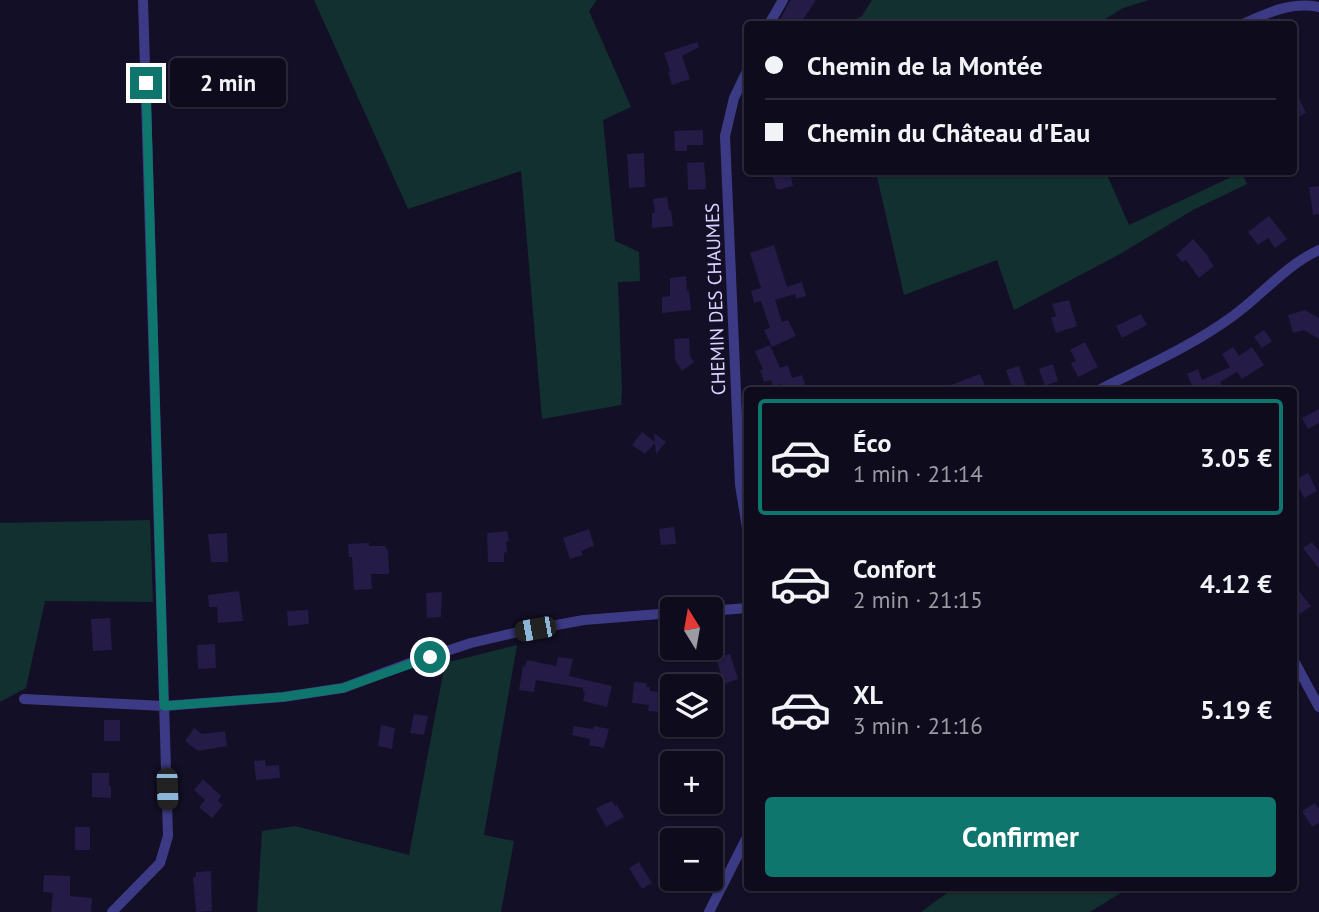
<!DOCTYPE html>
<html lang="fr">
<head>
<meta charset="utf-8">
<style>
	body { margin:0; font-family:"PT Sans",sans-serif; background:#1c1929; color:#f1f3f6; height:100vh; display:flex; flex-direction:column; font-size:26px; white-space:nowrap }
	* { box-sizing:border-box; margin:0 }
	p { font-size:23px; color:#9b9ba3 }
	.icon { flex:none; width:38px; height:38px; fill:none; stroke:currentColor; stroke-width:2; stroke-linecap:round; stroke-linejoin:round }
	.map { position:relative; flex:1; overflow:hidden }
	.drawer { position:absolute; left:744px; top:387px; width:553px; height:504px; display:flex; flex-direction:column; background:#0e0b1c; border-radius:7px; box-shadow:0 2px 5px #0004,0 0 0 2px #2e2b3b }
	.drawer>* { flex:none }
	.hud { position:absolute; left:744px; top:21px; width:553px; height:154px; border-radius:7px; box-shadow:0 2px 5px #0004,0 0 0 2px #2e2b3b; display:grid; align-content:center; height:154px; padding:0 21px; background:#0e0b1c }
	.needle { width:46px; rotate:349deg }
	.controls { position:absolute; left:660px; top:597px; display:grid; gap:14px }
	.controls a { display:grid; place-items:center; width:63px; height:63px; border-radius:7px; background:#0e0b1c; box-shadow:0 2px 5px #0004,0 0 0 2px #2e2b3b; font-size:35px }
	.end { position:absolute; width:32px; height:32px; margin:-16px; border:9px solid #0f766e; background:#fff; box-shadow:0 0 0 4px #fff }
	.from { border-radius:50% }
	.bubble { position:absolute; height:49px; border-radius:7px; background:#0e0b1c; box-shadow:0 2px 5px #0004,0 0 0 2px #2e2b3b; font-size:23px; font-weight:600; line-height:49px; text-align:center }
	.car { position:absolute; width:21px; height:42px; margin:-21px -10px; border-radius:9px; box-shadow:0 0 5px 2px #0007; background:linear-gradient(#222 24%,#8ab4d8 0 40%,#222 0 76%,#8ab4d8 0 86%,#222 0) }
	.hud b { display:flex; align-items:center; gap:24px; height:66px; font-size:26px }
	.hud b+b { border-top:2px solid #2e2b3b }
	.hud i { width:18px; height:18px; background:#f1f3f6 }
	ul { padding:12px 0 0; list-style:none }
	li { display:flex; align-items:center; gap:21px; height:116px; margin:0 14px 10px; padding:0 7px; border:4px solid transparent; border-radius:7px }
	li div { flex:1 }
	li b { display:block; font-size:26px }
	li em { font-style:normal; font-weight:600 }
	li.on { border-color:#0f766e }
	li>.icon { width:63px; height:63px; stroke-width:1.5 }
	.cta { display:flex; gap:14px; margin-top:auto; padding:14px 21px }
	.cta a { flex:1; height:80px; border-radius:7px; background:#0f766e; color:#fff; font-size:28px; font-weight:600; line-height:80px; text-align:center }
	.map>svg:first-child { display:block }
</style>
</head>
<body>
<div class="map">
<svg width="1319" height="912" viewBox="0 0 1319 912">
	<rect width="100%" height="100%" fill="#130f26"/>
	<path fill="#12302f" d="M314,0H597L589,11L631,107L603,120L615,241L639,252L640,281L618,282L622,391L621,405L542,419L521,171L408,209Z
		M872,0H1149L1123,8L1102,21L1103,24H848L862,16Z
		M876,172H1117L1108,177L1129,225L1242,172L1247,184L1193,210L1120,254L1014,310L997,260L904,295Z
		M150,520L153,602L45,601L26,688L0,702V523Z
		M517,645L484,835L514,841L501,912H257L262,831L295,826L409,855L445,663Z
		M955,887H1130L1090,912H921Z"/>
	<path fill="#241b47" d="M791,0H816L800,24H777Z
		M697,42L699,47L682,56L690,79L672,85L668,72L670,71L664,53Z
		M1293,85L1306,113L1293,120Z
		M703,130V145H687V151H675L674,131Z
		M644,153L645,187L629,188L627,154Z
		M704,162L706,189L688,190L687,163Z
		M772,172H790L793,186L778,190V188L776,189Z
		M1319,186V214L1313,215L1309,187Z
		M667,197L669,210H671L673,226L652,228V213H655L653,199Z
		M1269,216L1287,239L1275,248L1268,238L1258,245L1248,232Z
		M1193,239L1209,257L1208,258L1214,266L1199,278L1186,260L1182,262L1176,255Z
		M774,245L787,287L802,282L806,296L796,299L795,294L775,300L782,322L788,320L796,336L772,347L764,330L770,328L761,301L754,303L751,291L761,288L750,253Z
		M686,276L687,291H689L691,310L662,313V297L670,296V278Z
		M1069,300L1077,326L1056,333L1051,318L1056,316L1052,304Z
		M1305,310L1319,318V339L1304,330L1293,333L1288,315Z
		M1141,314L1147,325L1122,338L1116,326Z
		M1264,330L1272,341L1262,348L1254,337Z
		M689,338L690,356L694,362L682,371L675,360L674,339Z
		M1085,342L1098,367L1078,377L1071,363L1076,361L1070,350Z
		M770,345L780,368L788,365L792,378L802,375L806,388L798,390H782L780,384L773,387L771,380L764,382L760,370H763L755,351Z
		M1233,347L1239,356L1252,347L1264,365L1242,379L1237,372L1220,382L1224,390H1194L1187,374L1198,369L1202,380L1230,367L1222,354Z
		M1053,364L1058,381L1045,386L1039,369Z
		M1019,366L1027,390H1013L1006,370Z
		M980,374L987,390H940V389Z
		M1319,409V423L1308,429L1302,418Z
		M642,432L655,442L654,433L666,442L656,454L655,443L645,454L632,445Z
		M1308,473L1317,491L1304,498L1295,480Z
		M674,527L676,544L661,545L659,529Z
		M589,529L594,546L581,551L583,555L570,559L563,538Z
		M507,531L509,541L506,542L507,552L504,553V562H488L487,533Z
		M227,533L228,562H211L208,534Z
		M1312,542L1319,551V569L1303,548Z
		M369,543V546H386V549H388L389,574H371L372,589L354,590L352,557H349L348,544Z
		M1293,584L1311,606L1300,614L1293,606Z
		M239,591L243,621L218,623L217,607H209L208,595Z
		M442,592L441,617L427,618L426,593Z
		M308,610L309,624L288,626L287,611Z
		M110,618L112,650L93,651L91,619Z
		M215,644L216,668L198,669L197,645Z
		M730,654L738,679L724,684L716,658Z
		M558,657L573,659L569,676L612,686L607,707L583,701L585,692L583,691V688L536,680L534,692L519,690L523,666L525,667L527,660L556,666Z
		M634,682L646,683L647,687H650V691L661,692L660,712L648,711L649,705L632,703Z
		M414,714L428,716L424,735L410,733Z
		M104,720H120V741H104Z
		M381,725L395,728L392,749L378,746Z
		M574,726L593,729L594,726L609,729L604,748L589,745L590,739L572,735Z
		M194,728L202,734L225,731L227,746L198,751L185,741Z
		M265,760L266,766L279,765L280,778L256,780L254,761Z
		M92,773H109V786H111V798L92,797Z
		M203,779L221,796L218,801L223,805L212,818L199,807L205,800L194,790Z
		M612,801L615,806L617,805L624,817L606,827L596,808Z
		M1315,803L1319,809V823L1312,827L1302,811Z
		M75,827H90V850H75Z
		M639,862L652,883L642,889L629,868Z
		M211,871L212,911L196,912L193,877H196V872Z
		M44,875L70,876V896L92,898L91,912H51L53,893L43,892Z"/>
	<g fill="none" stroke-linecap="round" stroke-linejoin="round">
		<path stroke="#3d3a85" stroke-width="10" d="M769,24L783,0
			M1243,24C1267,13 1292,1 1319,7
			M747,71L734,98L725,136L740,485L747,528
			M1099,390C1144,367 1192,346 1233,316C1262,295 1286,265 1319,250
			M710,611L747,608
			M1293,659L1319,707
			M24,699L164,706L283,697L343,688L410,663L471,643L518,632L584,620L672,613
			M112,912L160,863L168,836L143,0
			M709,912L747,837"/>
	</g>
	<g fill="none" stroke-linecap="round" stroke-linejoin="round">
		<path stroke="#0f766e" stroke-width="9" d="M146,83L164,706L283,697L343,688L430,657"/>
	</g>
	<g text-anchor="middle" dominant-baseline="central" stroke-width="5" stroke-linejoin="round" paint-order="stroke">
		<g font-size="19" fill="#d9d4ff" stroke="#130f26">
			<text transform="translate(715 299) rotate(-92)">CHEMIN DES CHAUMES</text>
		</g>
	</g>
</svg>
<div class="controls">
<a><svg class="needle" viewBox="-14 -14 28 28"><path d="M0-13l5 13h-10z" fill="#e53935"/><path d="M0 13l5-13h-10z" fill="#9b9ba3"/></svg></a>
<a><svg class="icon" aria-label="layers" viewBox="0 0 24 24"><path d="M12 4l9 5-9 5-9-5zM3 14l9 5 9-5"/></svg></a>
<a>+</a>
<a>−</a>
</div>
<i class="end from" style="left:430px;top:657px"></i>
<i class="end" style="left:146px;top:83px"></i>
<div class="bubble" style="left:170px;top:58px;width:116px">2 min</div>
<i class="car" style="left:535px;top:629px;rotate:260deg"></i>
<i class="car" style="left:167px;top:789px;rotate:178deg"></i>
<div class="hud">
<b><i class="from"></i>Chemin de la Montée</b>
<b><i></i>Chemin du Château d'Eau</b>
</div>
<section class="drawer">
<ul>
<li class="on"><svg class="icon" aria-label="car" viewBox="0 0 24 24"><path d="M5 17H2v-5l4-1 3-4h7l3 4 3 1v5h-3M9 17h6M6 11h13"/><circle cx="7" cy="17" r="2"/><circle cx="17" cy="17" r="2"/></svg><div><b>Éco</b><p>1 min · 21:14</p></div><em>3.05 €</em></li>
<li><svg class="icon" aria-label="car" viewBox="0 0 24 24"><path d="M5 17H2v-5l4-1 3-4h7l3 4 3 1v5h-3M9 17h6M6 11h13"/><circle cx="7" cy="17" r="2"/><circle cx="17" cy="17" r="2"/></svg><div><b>Confort</b><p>2 min · 21:15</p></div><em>4.12 €</em></li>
<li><svg class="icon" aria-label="car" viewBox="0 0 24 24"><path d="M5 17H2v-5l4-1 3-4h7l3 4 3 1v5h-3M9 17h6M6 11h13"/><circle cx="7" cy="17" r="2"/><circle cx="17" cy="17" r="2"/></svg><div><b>XL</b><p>3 min · 21:16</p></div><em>5.19 €</em></li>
</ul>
<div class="cta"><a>Confirmer</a></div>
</section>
</div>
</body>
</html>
